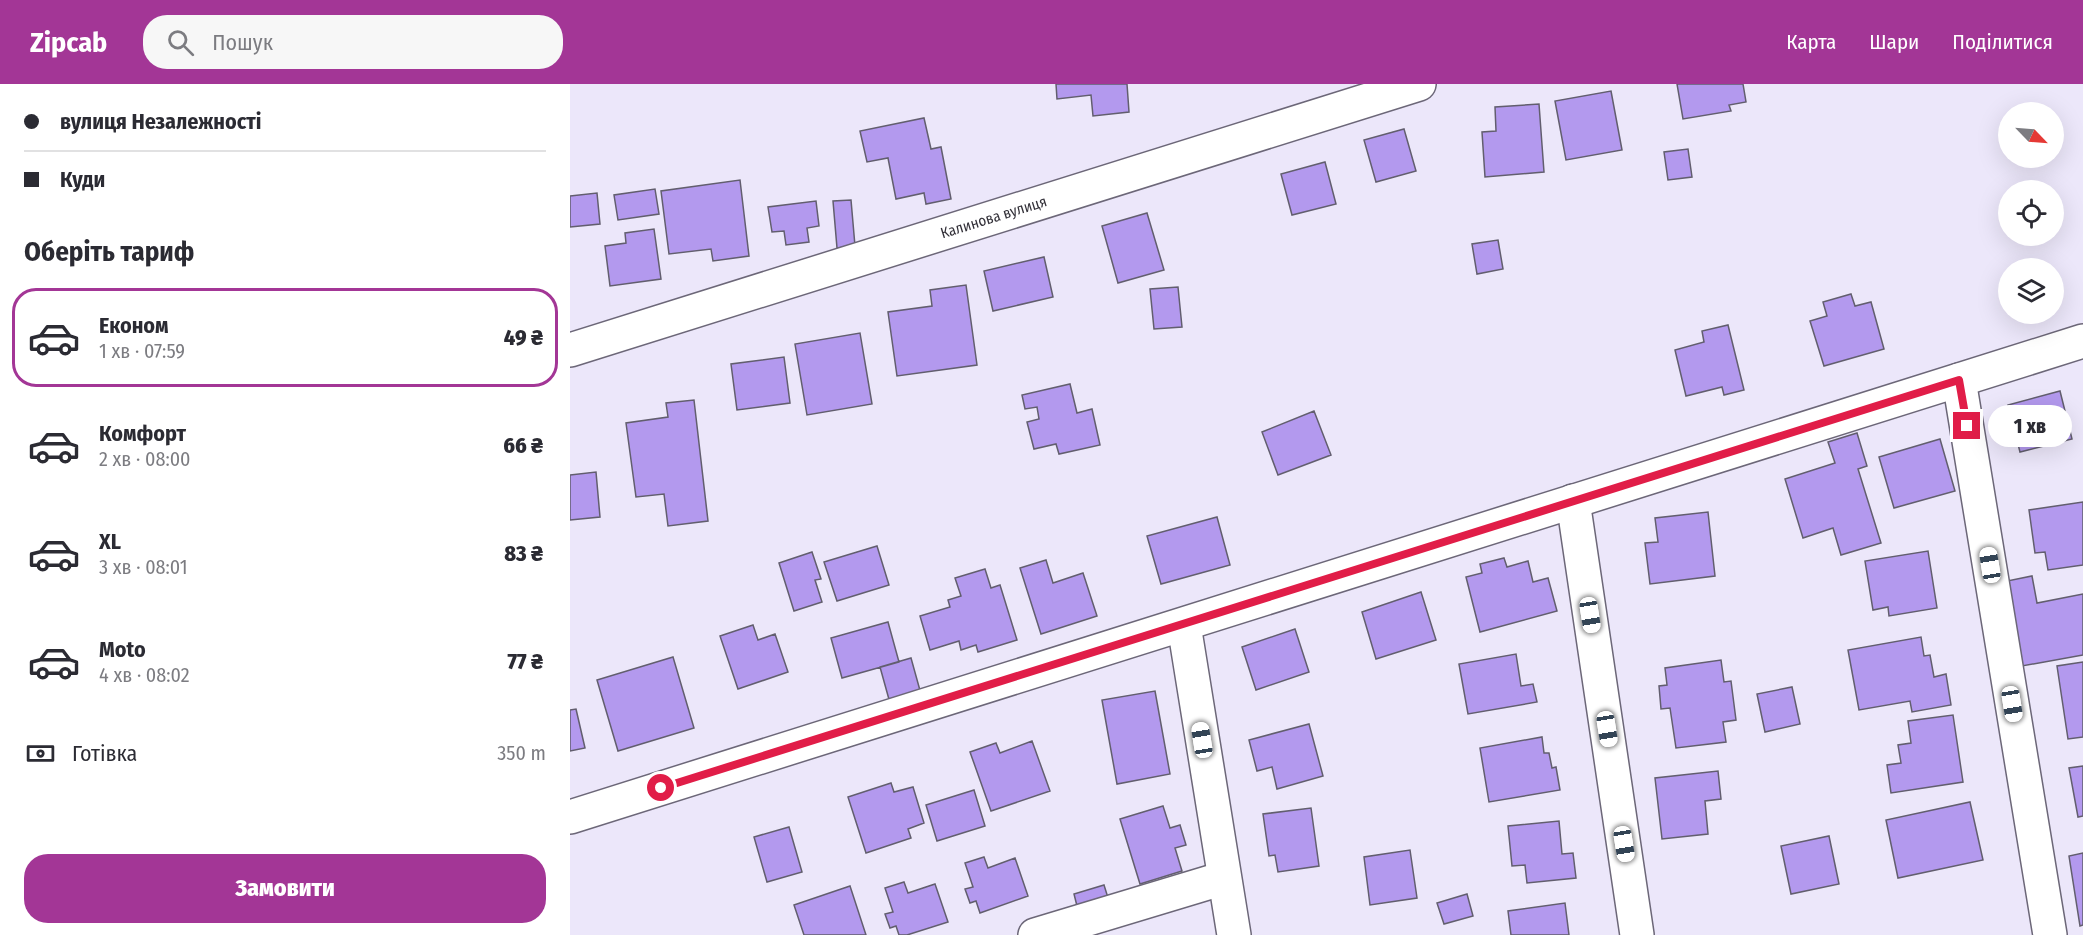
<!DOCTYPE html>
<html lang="uk">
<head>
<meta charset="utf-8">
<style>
	body { margin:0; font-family:"Fira Sans Condensed",sans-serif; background:#f7f7f7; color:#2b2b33; height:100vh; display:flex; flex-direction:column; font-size:22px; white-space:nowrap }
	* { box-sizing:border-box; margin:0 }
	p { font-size:20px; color:#7c7c81 }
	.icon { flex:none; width:33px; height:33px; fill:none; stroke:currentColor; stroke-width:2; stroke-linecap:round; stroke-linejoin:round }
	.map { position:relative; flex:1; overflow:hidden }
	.side { display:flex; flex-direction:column; background:#fff; width:570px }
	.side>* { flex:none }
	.banner { display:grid; align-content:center; height:132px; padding:0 24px; background:#fff }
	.needle { width:39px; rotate:115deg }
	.fabs { position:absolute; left:1428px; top:18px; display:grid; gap:12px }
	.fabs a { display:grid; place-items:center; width:66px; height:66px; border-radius:50%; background:#fff; box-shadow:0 6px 24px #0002; font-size:30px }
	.end { position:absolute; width:27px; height:27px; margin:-14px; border:8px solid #e11d48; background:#fff; box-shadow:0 0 0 3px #fff }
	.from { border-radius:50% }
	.bubble { position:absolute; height:42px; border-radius:21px; background:#fff; box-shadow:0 6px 24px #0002; font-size:20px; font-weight:800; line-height:42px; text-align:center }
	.car { position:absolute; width:18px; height:36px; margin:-18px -9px; border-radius:8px; box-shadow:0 0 4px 2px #0007; background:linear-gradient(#fff 24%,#345 0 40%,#fff 0 76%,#345 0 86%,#fff 0) }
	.banner b { display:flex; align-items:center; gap:21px; height:57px; font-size:22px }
	.banner b+b { border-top:2px solid #e1e1e2 }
	.banner i { width:15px; height:15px; background:#2b2b33 }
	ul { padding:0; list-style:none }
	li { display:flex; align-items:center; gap:18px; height:99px; margin:0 12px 9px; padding:0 12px; border:3px solid transparent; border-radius:24px }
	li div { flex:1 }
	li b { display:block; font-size:22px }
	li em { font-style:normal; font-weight:800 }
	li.current { border-color:#a33696 }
	li>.icon { width:54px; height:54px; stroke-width:1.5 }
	h2 { padding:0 24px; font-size:27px; line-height:72px }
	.pay { display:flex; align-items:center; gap:15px; height:66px; padding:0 24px; font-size:22px }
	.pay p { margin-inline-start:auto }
	.action { display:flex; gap:12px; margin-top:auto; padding:12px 24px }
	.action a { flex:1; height:69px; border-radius:24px; background:#a33696; color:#fff; font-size:24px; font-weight:800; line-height:69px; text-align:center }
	header { display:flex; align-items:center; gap:36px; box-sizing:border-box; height:84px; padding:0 30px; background:#a33696; color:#fff }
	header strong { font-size:28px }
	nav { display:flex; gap:33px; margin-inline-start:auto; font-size:21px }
	.search { width:420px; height:54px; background:#f7f7f7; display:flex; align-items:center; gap:15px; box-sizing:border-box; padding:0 21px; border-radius:24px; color:#7c7c81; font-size:22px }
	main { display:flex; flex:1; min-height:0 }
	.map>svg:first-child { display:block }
</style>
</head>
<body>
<header>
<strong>Zipcab</strong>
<div class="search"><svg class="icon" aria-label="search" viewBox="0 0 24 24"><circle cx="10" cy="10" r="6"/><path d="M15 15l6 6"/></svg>Пошук</div>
<nav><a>Карта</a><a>Шари</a><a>Поділитися</a></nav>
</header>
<main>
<section class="side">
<div class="banner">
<b><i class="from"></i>вулиця Незалежності</b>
<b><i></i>Куди</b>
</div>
<h2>Оберіть тариф</h2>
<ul>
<li class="current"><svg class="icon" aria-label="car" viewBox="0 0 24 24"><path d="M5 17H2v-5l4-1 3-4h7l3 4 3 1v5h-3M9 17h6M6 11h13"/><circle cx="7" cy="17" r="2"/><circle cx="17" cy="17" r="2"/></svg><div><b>Економ</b><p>1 хв · 07:59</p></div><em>49 ₴</em></li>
<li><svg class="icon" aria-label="car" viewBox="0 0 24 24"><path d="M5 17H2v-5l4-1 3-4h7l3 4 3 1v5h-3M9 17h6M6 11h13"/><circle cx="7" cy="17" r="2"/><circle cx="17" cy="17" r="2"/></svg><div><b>Комфорт</b><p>2 хв · 08:00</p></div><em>66 ₴</em></li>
<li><svg class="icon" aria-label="car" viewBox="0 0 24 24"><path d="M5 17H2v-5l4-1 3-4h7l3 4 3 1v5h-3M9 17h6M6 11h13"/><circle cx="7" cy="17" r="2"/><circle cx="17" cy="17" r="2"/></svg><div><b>XL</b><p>3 хв · 08:01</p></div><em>83 ₴</em></li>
<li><svg class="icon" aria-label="car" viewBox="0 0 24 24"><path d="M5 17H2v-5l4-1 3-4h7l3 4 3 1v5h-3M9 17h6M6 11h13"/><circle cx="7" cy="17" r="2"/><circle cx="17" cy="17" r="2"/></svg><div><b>Moto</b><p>4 хв · 08:02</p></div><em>77 ₴</em></li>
</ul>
<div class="pay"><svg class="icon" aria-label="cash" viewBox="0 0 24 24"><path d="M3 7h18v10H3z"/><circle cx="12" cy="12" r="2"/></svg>Готівка<p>350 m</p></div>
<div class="action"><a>Замовити</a></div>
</section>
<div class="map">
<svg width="1513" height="851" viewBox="0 0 1513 851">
	<rect width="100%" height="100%" fill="#ece7fa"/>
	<path fill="#b399ee" stroke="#625e6e" stroke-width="1.5" d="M486,0H557L559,28L523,32L521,11L487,15Z
		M1107,0H1173L1176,18L1159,21L1161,27L1113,35Z
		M1041,7L1052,66L996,76L985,17Z
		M969,20L974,88L915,93L912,48L926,47L925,23Z
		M354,34L361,65L371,63L381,115L356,120L354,109L326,115L318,74L297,78L290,47Z
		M834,45L846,87L806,98L794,56Z
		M1118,65L1122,93L1098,96L1094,68Z
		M755,78L766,120L722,131L711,90Z
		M170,96L179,172L143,177L141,165L99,170L91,107Z
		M85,105L89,130L48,136L44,111Z
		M27,109L30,140L0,143V112Z
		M281,116L285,162L267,164L263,117Z
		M246,117L249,142L237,144L239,158L216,161L214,147L202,148L198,123Z
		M577,129L594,186L548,199L532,142Z
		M84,145L91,195L40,202L35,162L56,159L55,149Z
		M928,156L933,185L907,190L902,160Z
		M474,173L483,213L423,227L414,187Z
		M396,201L407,281L327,292L318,228L362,222L360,206Z
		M608,203L612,243L584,245L580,205Z
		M1281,210L1285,222L1301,218L1314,265L1254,282L1240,237L1257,232L1253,218Z
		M1158,241L1174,306L1154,311L1152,303L1116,312L1105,266L1134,258L1132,247Z
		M290,249L302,320L237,331L225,260Z
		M214,273L220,319L167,326L161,280Z
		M500,300L507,329L522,325L530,361L489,370L486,360L464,365L457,338L469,335L467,323L455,325L452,311Z
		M1490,307L1502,355L1450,368L1438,321Z
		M124,316L138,437L98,442L94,410L66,413L56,339L98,333L96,319Z
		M744,327L761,371L708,391L692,348Z
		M1287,349L1297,382L1288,385L1311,459L1271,471L1263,444L1233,454L1215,395L1265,379L1258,358Z
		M1370,355L1385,407L1324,424L1309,373Z
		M26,388L30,433L0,436V391Z
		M1513,418V481L1478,486L1475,468L1465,469L1459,426Z
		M1138,428L1145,492L1080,500L1075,459L1088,458L1085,434Z
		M647,433L660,481L591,500L577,452Z
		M307,462L319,501L267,517L254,478Z
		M1358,467L1367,524L1319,532L1318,523L1303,526L1295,477Z
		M242,468L251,495L245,496L252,518L224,527L209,479Z
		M934,474L937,483L958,477L963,498L978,494L987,527L910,548L896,493L912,489L910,480Z
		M476,476L483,499L513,489L527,532L471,550L450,484Z
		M415,485L421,504L430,501L447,556L408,568L406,561L391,566L389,557L360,566L350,532L380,523L378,516L391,512L385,494Z
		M1462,492L1467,519L1513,510V571L1452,582L1437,497Z
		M851,508L866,556L806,575L792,528Z
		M318,538L329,578L272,594L261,554Z
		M183,541L188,556L205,550L218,588L168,605L150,552Z
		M725,545L739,588L686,606L672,563Z
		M1351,553L1354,572L1360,571L1364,593L1376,590L1381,621L1342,628L1340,617L1289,626L1278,566Z
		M946,570L951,602L963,600L967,618L898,630L889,580Z
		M103,573L124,644L48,667L27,596Z
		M341,574L351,610L320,619L310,583Z
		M1151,576L1154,598L1161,597L1166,636L1153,638L1156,658L1106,664L1100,624L1091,625L1089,602L1097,601L1095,584Z
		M1513,578V653L1498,655L1487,582Z
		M1222,603L1230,640L1195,648L1187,610Z
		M585,607L600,690L547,700L532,616Z
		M6,625L15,664L0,667V626Z
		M1383,631L1393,698L1321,709L1317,681L1331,679L1328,661L1341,659L1338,637Z
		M739,640L753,692L707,705L702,683L687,687L679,656Z
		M972,653L974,669H979L982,684L986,683L990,706L919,718L910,664Z
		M462,657L480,707L421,727L400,668L426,659L430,669Z
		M1513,682V732L1508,733L1499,684Z
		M1148,687L1151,715L1135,717L1138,750L1092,755L1085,694Z
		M321,699L324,708L343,703L354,739L338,745L341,754L296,769L278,713Z
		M404,706L415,742L367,757L356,721Z
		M1400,718L1413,776L1328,794L1316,736Z
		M593,722L600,744L610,741L616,761L605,764L612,787L570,800L550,735Z
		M741,724L749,782L708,788L705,771L699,772L693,730Z
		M989,737L992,770L1003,769L1006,794L957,799L955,781L942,782L938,742Z
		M219,743L232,788L197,798L184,753Z
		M1259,752L1269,800L1221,810L1211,762Z
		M840,766L847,814L800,821L794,773Z
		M1513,769V841L1510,842L1499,772Z
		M414,773L418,784L445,774L458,812L410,829L406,817L400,819L395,805L403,803L395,779Z
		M334,798L338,809L365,800L378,838L337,851H329L326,842L320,844L315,830L323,828L315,804Z
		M534,801L539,817L508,826L504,810Z
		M280,802L296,851H234L224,821Z
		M897,810L903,832L874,840L867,819Z
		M995,819L999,851H941L938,827Z"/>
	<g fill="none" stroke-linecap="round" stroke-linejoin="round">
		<defs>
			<g id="minor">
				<path id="s1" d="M0,266L849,0"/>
				<path d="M1389,296L1480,851"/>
				<path d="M1003,417L1067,851"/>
				<path d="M614,541L664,851"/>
				<path d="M0,733L1513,257"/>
				<path d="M465,851L654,794"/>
			</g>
		</defs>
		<use href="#minor" stroke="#6c6778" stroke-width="36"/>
		<use href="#minor" stroke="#fff" stroke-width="33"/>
	</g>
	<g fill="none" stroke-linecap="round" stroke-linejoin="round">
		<path stroke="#e11d48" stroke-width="8" d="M91,704L1389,296L1397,342"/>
	</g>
	<g text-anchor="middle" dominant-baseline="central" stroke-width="4.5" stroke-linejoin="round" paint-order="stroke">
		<g font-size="15" fill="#323038" stroke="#f8f6fe">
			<text stroke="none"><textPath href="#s1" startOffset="444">Калинова вулиця</textPath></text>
		</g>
	</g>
</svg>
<div class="fabs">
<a><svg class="needle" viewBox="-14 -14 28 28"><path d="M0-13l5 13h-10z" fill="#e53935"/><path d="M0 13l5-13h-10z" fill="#7c7c81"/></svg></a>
<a><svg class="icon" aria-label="locate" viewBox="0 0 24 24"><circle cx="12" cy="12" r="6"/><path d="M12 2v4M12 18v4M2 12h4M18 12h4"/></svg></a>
<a><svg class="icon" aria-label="layers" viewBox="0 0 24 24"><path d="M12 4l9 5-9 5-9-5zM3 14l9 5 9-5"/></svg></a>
</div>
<i class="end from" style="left:91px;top:704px"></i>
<i class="end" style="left:1397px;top:342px"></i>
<div class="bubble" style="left:1418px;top:321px;width:84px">1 хв</div>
<i class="car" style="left:1420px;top:481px;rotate:351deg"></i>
<i class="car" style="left:1020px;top:531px;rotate:171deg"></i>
<i class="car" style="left:1442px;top:620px;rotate:171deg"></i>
<i class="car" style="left:1037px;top:645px;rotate:171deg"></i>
<i class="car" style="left:632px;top:656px;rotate:351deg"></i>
<i class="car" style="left:1054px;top:760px;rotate:171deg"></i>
</div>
</main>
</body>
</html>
